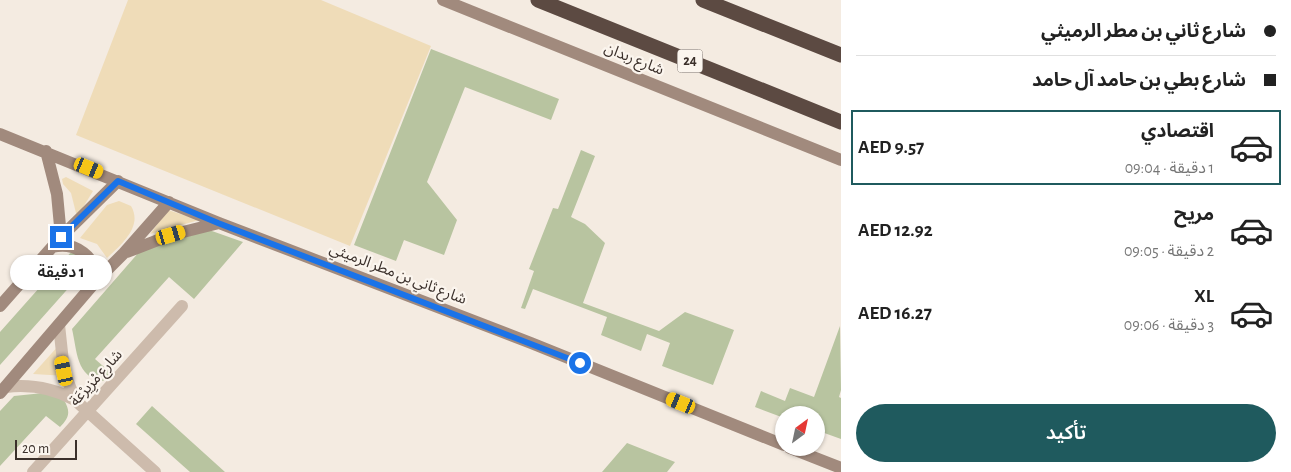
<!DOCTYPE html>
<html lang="ar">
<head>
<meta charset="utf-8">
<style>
	body { margin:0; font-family:"Alegreya Sans","Noto Sans Arabic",sans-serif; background:#f6f6f6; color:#222; direction:rtl; height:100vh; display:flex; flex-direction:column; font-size:19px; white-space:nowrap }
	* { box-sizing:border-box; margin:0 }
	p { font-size:16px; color:#767676 }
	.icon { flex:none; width:28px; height:28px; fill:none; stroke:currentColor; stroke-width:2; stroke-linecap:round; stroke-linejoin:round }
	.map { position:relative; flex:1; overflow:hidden; direction:ltr }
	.details { display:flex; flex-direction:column; background:#fff; width:450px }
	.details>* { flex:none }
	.guide { display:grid; align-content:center; height:110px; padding:0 15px; background:#fff }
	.needle { width:32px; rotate:33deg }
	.buttons { position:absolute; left:775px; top:406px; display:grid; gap:10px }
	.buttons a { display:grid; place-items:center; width:50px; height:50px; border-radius:50%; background:#fff; box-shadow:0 1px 4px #0004; font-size:25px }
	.scale { position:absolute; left:15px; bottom:12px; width:62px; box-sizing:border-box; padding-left:5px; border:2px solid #3b302b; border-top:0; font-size:14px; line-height:18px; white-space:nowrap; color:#3b302b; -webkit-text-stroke:4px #fbf5ee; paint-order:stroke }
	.end { position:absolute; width:22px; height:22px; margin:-11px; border:6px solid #1a73e8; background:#fff; box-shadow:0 0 0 2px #fff }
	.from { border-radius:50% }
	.bubble { position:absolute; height:35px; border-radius:18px; background:#fff; box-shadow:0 1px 4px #0004; font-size:16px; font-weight:600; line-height:35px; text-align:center; direction:rtl }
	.car { position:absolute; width:15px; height:30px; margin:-15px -8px; border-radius:6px; box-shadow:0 0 4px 1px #0007; background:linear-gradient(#f5c518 24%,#345 0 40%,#f5c518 0 76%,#345 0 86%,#f5c518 0) }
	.guide b { display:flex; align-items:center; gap:18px; height:48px; font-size:19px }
	.guide b+b { border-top:1px solid #e0e0e0 }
	.guide i { width:12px; height:12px; background:#222 }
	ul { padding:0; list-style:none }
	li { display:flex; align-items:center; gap:15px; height:75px; margin:0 10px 8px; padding:0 5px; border:2px solid transparent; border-radius:0px }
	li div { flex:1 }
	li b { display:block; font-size:19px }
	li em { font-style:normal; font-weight:600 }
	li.current { border-color:#1f5a5e }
	li>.icon { width:45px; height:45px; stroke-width:1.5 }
	.button { display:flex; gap:10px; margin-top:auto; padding:10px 15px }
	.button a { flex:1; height:58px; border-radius:30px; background:#1f5a5e; color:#fff; font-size:20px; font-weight:600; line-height:58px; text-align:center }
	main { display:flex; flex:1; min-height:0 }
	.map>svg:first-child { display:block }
</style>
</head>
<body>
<main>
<section class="details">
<div class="guide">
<b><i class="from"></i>شارع ثاني بن مطر الرميثي</b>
<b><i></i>شارع بطي بن حامد آل حامد</b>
</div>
<ul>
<li class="current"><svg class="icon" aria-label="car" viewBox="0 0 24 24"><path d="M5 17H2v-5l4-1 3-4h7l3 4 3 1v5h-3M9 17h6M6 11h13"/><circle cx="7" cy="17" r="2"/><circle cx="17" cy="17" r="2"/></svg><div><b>اقتصادي</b><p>1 دقيقة · 09:04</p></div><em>AED 9.57</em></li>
<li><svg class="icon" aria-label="car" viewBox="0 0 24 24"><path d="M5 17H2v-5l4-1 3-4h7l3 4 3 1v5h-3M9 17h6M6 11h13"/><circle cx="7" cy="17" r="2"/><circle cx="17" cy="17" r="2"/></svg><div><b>مريح</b><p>2 دقيقة · 09:05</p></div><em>AED 12.92</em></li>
<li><svg class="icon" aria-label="car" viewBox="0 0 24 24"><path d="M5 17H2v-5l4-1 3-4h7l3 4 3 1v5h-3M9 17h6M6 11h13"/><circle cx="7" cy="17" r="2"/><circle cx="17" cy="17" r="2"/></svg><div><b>XL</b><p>3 دقيقة · 09:06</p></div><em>AED 16.27</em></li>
</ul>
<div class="button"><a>تأكيد</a></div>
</section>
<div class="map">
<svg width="841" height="472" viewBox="0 0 841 472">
	<rect width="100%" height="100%" fill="#f4ebe1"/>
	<path fill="#b8c4a0" d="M431,49L559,99L551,120L465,87L427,182L457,220L444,255L404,240L396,261L354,245Z
		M581,150L595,156L571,217L585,224L605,243L583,303L659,331L685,312L734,330L713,385L662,366L670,343L647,334L641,351L601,335L607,317L533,289L525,309L521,308L534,271L529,269L553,208L558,209Z
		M195,225L243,242L194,299L169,277L95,359L111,373L103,381C76,378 77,350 72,329L153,236Z
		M72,251L89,265L0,365V332Z
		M840,326L841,390L839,397L841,398V439L816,430V415H784V418L755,407L761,391L785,401L790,388L814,397Z
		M43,393L64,400C71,412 69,418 60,427L46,416L0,466V411L14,396Z
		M152,406L225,472H190L136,424Z
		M627,443L675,462L667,472H602Z"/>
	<path fill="#efdcb8" d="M128,0H321L431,46L350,246L76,135Z
		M66,177L93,191L79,214L76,213L71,193L63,184L62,179Z
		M119,201L131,206C143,226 122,244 107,258L97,244L80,238L107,205Z
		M168,210L199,220L150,234Z
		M60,344L67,376L33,374Z"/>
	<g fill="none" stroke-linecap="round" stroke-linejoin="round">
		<path stroke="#cdbbac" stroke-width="12" d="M59,325L64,371L75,400
			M6,387C31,384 53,388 75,400L155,472
			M33,472L182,306"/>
		<path stroke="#a18a7d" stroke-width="12" d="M443,0L841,160
			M0,134L219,223L531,343L784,445
			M46,151L57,194L61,237
			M52,247C76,241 97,257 96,281
			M127,252L171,235L219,223
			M0,306L61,237L118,181
			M0,393L96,281L124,253L169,202
			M790,448L841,468"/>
		<path stroke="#5c4a42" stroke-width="15" d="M538,0L841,122
			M703,0L841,55"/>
	</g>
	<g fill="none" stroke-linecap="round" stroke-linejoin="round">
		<path stroke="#1a73e8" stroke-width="6" d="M61,237L118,181L218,223L580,363"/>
	</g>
	<g text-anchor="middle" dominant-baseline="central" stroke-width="4.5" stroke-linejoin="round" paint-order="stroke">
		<rect fill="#fbf5ee" stroke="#756b66" stroke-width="1" x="677.5" y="49.5" width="25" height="23" rx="4"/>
		<g font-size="14" font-weight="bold" fill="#3b302b">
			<text x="690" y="61">24</text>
		</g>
		<g font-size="15" fill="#3b302b" stroke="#fbf5ee">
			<text transform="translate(634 59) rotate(22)">شارع ربدان</text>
			<text transform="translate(398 274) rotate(21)">شارع ثاني بن مطر الرميثي</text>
			<text transform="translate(96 378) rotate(-48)">شارع مْزِيرْعَة</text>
		</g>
	</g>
</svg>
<div class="buttons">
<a><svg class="needle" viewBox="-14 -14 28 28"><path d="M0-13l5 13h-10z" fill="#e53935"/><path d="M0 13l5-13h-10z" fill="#767676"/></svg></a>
</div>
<div class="scale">20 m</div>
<i class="end from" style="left:580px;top:363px"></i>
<i class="end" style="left:61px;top:237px"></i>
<div class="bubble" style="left:10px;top:255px;width:102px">1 دقيقة</div>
<i class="car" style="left:89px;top:168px;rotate:112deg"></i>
<i class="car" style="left:171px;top:235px;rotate:74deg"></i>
<i class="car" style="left:64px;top:371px;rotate:348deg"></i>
<i class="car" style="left:681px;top:403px;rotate:292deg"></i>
</div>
</main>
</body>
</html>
